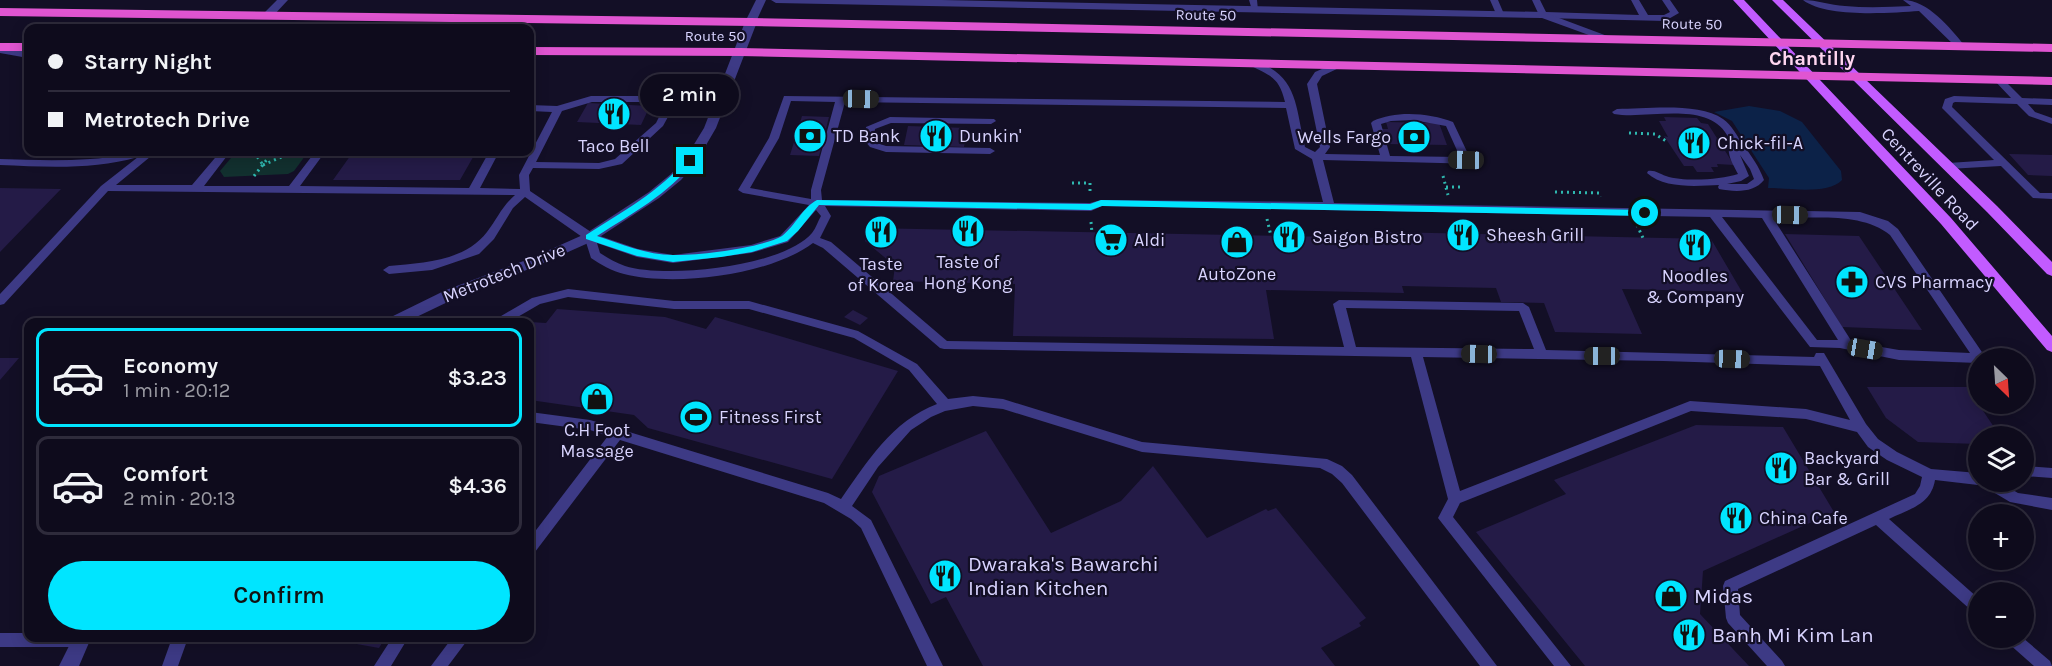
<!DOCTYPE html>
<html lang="en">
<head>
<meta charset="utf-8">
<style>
	body { margin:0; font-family:Karla,sans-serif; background:#171425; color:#f1f3f6; height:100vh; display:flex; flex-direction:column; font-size:22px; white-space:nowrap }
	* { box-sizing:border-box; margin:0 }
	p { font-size:20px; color:#9b9ba3 }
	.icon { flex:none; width:33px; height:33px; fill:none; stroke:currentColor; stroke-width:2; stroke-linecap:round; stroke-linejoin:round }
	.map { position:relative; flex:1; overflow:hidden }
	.details { position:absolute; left:24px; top:318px; width:510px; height:324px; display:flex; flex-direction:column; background:#0e0b1c; border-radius:12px; box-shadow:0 3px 15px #0003,0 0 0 2px #2e2b3b }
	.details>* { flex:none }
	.hud { position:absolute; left:24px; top:24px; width:510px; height:132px; border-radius:12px; box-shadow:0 3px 15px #0003,0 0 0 2px #2e2b3b; display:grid; align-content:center; height:132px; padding:0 24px; background:#0e0b1c }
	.needle { width:39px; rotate:155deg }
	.fabs { position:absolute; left:1968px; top:348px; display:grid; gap:12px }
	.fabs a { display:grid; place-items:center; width:66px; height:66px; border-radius:50%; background:#0e0b1c; box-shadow:0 3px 15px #0003,0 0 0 2px #2e2b3b; font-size:30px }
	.end { position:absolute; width:27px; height:27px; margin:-14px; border:8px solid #00e5ff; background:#111; box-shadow:0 0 0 3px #111 }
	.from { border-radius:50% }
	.bubble { position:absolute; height:42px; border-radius:21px; background:#0e0b1c; box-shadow:0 3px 15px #0003,0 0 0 2px #2e2b3b; font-size:20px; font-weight:600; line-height:42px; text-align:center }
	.car { position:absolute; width:18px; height:36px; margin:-18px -9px; border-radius:8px; box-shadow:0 0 4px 2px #0007; background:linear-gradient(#222 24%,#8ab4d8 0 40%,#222 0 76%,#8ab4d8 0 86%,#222 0) }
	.hud b { display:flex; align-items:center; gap:21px; height:57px; font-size:22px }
	.hud b+b { border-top:2px solid #2e2b3b }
	.hud i { width:15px; height:15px; background:#f1f3f6 }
	ul { padding:10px 0 0; list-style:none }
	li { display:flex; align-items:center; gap:18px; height:99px; margin:0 12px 9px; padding:0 12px; border:3px solid #2e2b3b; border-radius:12px }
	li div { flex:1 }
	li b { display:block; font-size:22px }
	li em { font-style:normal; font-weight:600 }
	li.current { border-color:#00e5ff }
	li>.icon { width:54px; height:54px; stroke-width:1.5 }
	.cta { display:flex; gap:12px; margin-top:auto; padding:12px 24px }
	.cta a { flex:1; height:69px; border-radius:36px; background:#00e5ff; color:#111; font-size:24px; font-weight:600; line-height:69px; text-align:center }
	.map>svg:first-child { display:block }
</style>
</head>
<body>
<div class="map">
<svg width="2052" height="666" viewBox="0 0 2052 666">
	<rect width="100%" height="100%" fill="#130f26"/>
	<path fill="#12302f" d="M236,152H308L294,171L288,174L224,177L220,171Z"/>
	<path fill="#0c2248" d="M1749,106L1780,111L1802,122L1841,171L1842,180C1828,195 1788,188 1768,188L1769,178L1732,121L1714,112Z"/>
	<path fill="#241b47" d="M588,103L650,106L641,125L577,122Z
		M802,116L829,117L819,156L790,155Z
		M1664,117L1697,118L1701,123L1708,124L1734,165L1717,164L1718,167H1711L1714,172H1697L1693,166H1684L1664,136L1668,137L1659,121H1666Z
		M1386,122L1439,123L1447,145L1386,144L1380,129H1388Z
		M908,126L967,128L964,147L904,145Z
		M353,152H476L460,180H333Z
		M2009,154L2052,155V176L2028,175Z
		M0,188L61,189L0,252Z
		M868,228L1388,238L1386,232L1711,239L1742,292L1622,289L1642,334L1555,332L1544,303L1501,302L1496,288L1402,286L1404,293L1266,290L1274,339L1013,336L1015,284L893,281L895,266L865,241Z
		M1785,234L1859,236L1922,330L1842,327Z
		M557,309L665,317L706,329L715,317L898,371L832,479L648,428L634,415L530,400V322L546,323Z
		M853,310L868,318L860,325L844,317Z
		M0,358H19L0,380Z
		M1867,387H1967L2000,436H1978V444L1918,442L1886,418Z
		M1696,425L1783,427L1834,512L1703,571L1700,614L1749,666H1585L1476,532L1566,494L1554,480Z
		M986,431L1051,533L1121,501L1153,466L1207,538L1266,509L1268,511L1276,508L1366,618L1359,623L1361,626L1321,648L1335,666H983L946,597L931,604L872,492L879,476Z
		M323,638H385L379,648Z"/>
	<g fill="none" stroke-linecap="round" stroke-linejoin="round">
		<path stroke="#2fb8b0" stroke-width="3" stroke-dasharray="2 4" stroke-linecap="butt" d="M1629,133L1655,134L1666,141
			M254,152L263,165
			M267,152H279
			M263,165L293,152
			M254,176L272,153
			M1443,176L1448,195
			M1072,183H1090V193
			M1446,187H1462
			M1555,192L1599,193L1600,197
			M1267,219L1271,236
			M1091,222L1092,233
			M1457,223L1461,233
			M1637,225L1643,238"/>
		<path fill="#3d3a85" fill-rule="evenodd" d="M1249,0H1257L1258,10H1252Z
			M1490,0H1498L1504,14L1503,16H1497Z
			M1532,0H1540L1546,12L1639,15L1631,0H1639L1648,15H1664L1670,12L1662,0H1670L1679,13L1665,21L1543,18L1539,15Z
			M1803,0C1817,0 1830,5 1845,6C1867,8 1889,7 1911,6L1903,0C1928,0 1950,28 1965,46L1960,49L1957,48L1919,11C1890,13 1826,18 1803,0Z
			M0,47L28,52V58L0,53Z
			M1252,60C1299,75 1295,106 1305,147L1315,152L1320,147L1307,84L1315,72L1338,62L1343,65L1341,67L1322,76L1317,84L1330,147L1325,154L1380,155L1371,123L1373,121C1396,110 1430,113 1453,122L1470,158H1479L1484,161L1479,164L1323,160L1334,203L1860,212L1888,221L1898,229L1986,358H1978V363L1899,360L1840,348L1810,347L1710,217L1102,206L1091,211L825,206L831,216L820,238L831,242L947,341L1344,347L1333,304L1339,300L1523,303L1529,307L1546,350L1814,357L1816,353H1824L1866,424L1878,439L1897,452L1931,469L1978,473V482H1999L2018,493L2052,498V510L2010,502L1983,486L1982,483L1978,485L1935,480C1931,505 1909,509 1889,519L1978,598V613L1973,612L1876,525L1738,589L1740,615L1782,661L1785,666H1767L1728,623L1726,618L1723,586L1725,581L1915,494L1920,486L1922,477L1887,460L1868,447L1857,432L1806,419L1691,411L1460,503L1453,517L1571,666H1554L1438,518L1448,499L1411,357L944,349L940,348L823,248L813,243C771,275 675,287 624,274C612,271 601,265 591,258L585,239L525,197L513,208L494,239L479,254L432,270L389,274L383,270L389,266C423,263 465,261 487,232C497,219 502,206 515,195L108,191L4,304L0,305V294L101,186L138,157C93,170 46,167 0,165V159C30,160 60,161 90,159C112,158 133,152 156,152L116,185H192L220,152H230L204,186H289L315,152H325L300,186L469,188L489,152H499L480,188L520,189L519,175L552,112L530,111V105L557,106L591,96H654L663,98L674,106L663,126L622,164L599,169L533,168L529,175L530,191L594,234L638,249L673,255L751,245L780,236L809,205L743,193L738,190L769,138L784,96L1285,102C1279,77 1271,76 1249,65V61ZM791,101L835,102L811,190V199L750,188L779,138ZM592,102H654L664,107L656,123L615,159L599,163L536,162L562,111ZM845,102L1286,108L1295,149L1312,159L1323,202L1101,200L1090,203L822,200L821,190ZM1413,120L1446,126L1460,157L1390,156L1381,124L1391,121ZM816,210L821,216C818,221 816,228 812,233C783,267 666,279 625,266C616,263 608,258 600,253L597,243L637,257L673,263L751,253L788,242ZM1722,217L1762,218L1838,340H1817ZM1773,218C1809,219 1861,211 1890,235L1970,353L1899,350L1852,342ZM1346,308L1519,311L1534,349L1356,347ZM1423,357L1663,361L1820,366L1850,420L1806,409L1690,401L1460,491Z
			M1999,77L2002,78L2022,98L2052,99V105L2028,104L2035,112L2052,118V124L2029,116L2017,104L1955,102L1953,103L1952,107L2040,193H2052V199L2033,198L2001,166L1948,169L1943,166L1948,163L1994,160L1942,108L1945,99L1954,96L2011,98L1994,80Z
			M1617,109C1646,109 1699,102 1723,119C1732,125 1736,135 1743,144C1751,156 1759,166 1764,180C1754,193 1735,192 1719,189L1718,187L1719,185C1697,186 1664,189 1647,173L1648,171C1656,170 1659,174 1666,176C1684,182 1720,180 1738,174C1735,168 1730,160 1729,153C1728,146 1732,143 1727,135C1706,100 1647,120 1614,114L1612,112ZM1740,155L1750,169L1754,179L1747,184H1727L1741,181L1749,176Z
			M890,117L994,119L996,121L991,124L891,123L875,129L874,136L877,143L886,146L990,148L995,151L990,154L886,152L870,147L864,140L866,127Z
			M568,289L674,301H749L858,331L917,364L948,399L973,396L1003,399L1142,442L1327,459L1342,466L1352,475L1497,666H1480L1342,483L1332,474L1320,468L1142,452L1003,409L973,406L945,411L931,417L911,430L878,467L852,506L871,520L943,666H927L861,528L851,519L824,503L620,440L535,552L530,554V538L608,436L590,430L530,422V412L590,420L828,493L841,499C867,462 892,421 937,404L909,370L854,338L749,309H674L568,297L540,304L509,322H494L496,319L532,298Z
			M2024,466L2052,468V478L2024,476Z
			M0,633H28V638H87L89,640L86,645L81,647H0Z
			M172,638H188L178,666H162Z
			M392,638H408L391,666H374Z
			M452,638H469L448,666H431Z
			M2005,638H2023L2050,661L2052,666H2034L2008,643Z"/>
		<path fill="#3d3a85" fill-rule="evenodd" d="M277,0H288L273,16H265V12Z
			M756,0H766L755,24H747L745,22Z
			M771,0H942L1543,12L1618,40L1612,43L1608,42L1542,18L776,3Z"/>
		<path fill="#3d3a85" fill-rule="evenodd" d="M751,19L757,22L716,128L695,164L681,180L659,198L595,240L539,265L456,298L406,322H387L389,318L446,290L529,259L585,234L649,192L671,174L685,159L704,128L745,22Z
			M73,638H91L79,666H59Z"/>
		<path fill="#c25bff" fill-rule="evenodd" d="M1733,0H1744L1951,218L2052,336V352L2047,350L1941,224Z
			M1772,0H1783L1997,206L2052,262V276L2047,274L1987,212Z"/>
		<path fill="#e055d1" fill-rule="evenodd" d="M0,8L751,18L2052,44V52L751,26L0,16Z
			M0,43H28V51H0Z
			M530,47L740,48L2052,77V85L740,56L530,55Z"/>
	</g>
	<path fill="#00e5ff" d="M687,159L694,161C669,194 631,214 597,236C621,244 647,255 673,255C697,256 762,248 782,236C795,226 803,207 817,200L1090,204L1101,200L1645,210L1649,213L1645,216L1102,206L1091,210L819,205L798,231L787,241L752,252L721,257L673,262L637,256L586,239V235C622,212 659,192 687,159Z"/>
	<defs>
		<symbol id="restaurant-disc" viewBox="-11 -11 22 22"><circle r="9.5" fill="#00e5ff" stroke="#130f26"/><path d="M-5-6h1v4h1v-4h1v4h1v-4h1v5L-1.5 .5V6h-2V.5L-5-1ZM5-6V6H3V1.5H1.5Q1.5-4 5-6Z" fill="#111"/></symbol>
		<symbol id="bank-disc" viewBox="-11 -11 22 22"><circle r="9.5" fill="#00e5ff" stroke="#130f26"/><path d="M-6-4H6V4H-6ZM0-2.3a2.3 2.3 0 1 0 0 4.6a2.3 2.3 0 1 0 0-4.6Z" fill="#111"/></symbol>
		<symbol id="supermarket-disc" viewBox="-11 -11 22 22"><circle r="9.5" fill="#00e5ff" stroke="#130f26"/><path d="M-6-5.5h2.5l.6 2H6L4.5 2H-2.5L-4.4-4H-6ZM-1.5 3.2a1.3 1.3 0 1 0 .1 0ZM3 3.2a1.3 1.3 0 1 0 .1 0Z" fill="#111"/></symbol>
		<symbol id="shop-disc" viewBox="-11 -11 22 22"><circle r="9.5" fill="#00e5ff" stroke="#130f26"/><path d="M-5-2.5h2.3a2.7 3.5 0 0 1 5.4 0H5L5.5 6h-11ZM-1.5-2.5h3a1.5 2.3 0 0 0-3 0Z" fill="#111"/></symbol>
		<symbol id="pharmacy-disc" viewBox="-11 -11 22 22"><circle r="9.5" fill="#00e5ff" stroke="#130f26"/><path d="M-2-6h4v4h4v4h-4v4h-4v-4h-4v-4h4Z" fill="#111"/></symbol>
		<symbol id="stadium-disc" viewBox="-11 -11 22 22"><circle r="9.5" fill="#00e5ff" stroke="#130f26"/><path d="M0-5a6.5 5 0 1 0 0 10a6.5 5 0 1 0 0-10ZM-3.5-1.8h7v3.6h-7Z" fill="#111"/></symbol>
	</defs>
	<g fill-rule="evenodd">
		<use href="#restaurant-disc" x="595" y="95" width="38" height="38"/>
		<use href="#bank-disc" x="791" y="117" width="38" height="38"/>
		<use href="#restaurant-disc" x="917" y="117" width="38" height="38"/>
		<use href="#bank-disc" x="1395" y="118" width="38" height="38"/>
		<use href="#restaurant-disc" x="1675" y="124" width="38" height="38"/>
		<use href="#restaurant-disc" x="949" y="212" width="38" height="38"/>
		<use href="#restaurant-disc" x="862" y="213" width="38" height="38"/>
		<use href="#restaurant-disc" x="1444" y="216" width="38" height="38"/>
		<use href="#restaurant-disc" x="1270" y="218" width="38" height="38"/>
		<use href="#supermarket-disc" x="1092" y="221" width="38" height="38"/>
		<use href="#shop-disc" x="1218" y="223" width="38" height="38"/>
		<use href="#restaurant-disc" x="1676" y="226" width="38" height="38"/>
		<use href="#pharmacy-disc" x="1833" y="263" width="38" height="38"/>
		<use href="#shop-disc" x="578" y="380" width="38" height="38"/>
		<use href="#stadium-disc" x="677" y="398" width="38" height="38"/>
		<use href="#restaurant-disc" x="1762" y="449" width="38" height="38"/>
		<use href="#restaurant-disc" x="1717" y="499" width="38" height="38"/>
		<use href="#restaurant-disc" x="926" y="557" width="38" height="38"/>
		<use href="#shop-disc" x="1652" y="577" width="38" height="38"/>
		<use href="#restaurant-disc" x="1670" y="616" width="38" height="38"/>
	</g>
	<g text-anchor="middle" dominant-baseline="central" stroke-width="4.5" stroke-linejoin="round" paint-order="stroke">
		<g font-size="15" fill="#d9d4ff" stroke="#130f26">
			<text transform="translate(1206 15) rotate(1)">Route 50</text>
			<text transform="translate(1692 24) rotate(1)">Route 50</text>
			<text x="715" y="36">Route 50</text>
		</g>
		<g font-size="18" fill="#d9d4ff" stroke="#130f26" text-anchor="start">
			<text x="833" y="136">TD Bank</text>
			<text x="959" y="136">Dunkin'</text>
			<text x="1391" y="137" text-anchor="end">Wells Fargo</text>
			<text x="1717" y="143">Chick-fil-A</text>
			<text x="614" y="146" text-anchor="middle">Taco Bell</text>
			<text x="1486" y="235">Sheesh Grill</text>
			<text x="1312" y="237">Saigon Bistro</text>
			<text x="1134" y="240">Aldi</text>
			<text x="968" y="262" text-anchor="middle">Taste of<tspan x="968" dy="21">Hong Kong</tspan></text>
			<text x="881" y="264" text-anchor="middle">Taste<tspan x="881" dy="21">of Korea</tspan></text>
			<text x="1237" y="274" text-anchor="middle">AutoZone</text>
			<text x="1695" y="276" text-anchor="middle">Noodles<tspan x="1695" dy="21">&amp; Company</tspan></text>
			<text x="1875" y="282">CVS Pharmacy</text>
			<text x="719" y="417">Fitness First</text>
			<text x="597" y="430" text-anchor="middle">C.H Foot<tspan x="597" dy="21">Massage</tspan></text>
			<text x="1804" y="458">Backyard<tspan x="1804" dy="21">Bar &amp; Grill</tspan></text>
			<text x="1759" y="518">China Cafe</text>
		</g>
		<g font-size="18" fill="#d9d4ff" stroke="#130f26">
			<text transform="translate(1930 179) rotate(47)">Centreville Road</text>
			<text transform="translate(504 273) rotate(-22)">Metrotech Drive</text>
		</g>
		<g font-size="20" font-weight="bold" fill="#ffd6f0" stroke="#130f26">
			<text x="1812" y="58">Chantilly</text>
		</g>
		<g font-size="21" fill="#d9d4ff" stroke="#130f26" text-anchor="start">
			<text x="968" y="564">Dwaraka's Bawarchi<tspan x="968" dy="24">Indian Kitchen</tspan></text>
			<text x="1694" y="596">Midas</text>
			<text x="1712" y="635">Banh Mi Kim Lan</text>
		</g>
	</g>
</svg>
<div class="fabs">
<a><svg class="needle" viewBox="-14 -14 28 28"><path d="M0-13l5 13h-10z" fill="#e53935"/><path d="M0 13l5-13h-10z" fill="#9b9ba3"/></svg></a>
<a><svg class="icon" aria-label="layers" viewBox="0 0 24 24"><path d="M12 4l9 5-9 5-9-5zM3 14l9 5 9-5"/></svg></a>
<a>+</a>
<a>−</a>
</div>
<i class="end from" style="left:1645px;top:213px"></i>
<i class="end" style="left:690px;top:161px"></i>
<div class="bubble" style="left:640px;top:74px;width:99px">2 min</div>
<i class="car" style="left:861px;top:99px;rotate:91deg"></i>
<i class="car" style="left:1466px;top:160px;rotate:271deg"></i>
<i class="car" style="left:1790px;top:215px;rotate:91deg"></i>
<i class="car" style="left:1865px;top:349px;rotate:100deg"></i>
<i class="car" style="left:1479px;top:354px;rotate:271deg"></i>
<i class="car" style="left:1602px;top:356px;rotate:270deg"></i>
<i class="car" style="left:1732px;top:359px;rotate:92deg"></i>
<div class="hud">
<b><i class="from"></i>Starry Night</b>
<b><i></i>Metrotech Drive</b>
</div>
<section class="details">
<ul>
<li class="current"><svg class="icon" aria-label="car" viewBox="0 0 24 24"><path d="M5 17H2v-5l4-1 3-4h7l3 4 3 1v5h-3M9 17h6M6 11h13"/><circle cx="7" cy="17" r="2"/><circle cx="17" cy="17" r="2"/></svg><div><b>Economy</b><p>1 min · 20:12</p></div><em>$3.23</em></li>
<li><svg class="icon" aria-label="car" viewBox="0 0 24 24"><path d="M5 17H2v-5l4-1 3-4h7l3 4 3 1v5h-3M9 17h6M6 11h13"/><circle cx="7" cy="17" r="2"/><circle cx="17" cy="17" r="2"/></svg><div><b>Comfort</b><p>2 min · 20:13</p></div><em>$4.36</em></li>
</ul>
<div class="cta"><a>Confirm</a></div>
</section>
</div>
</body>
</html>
